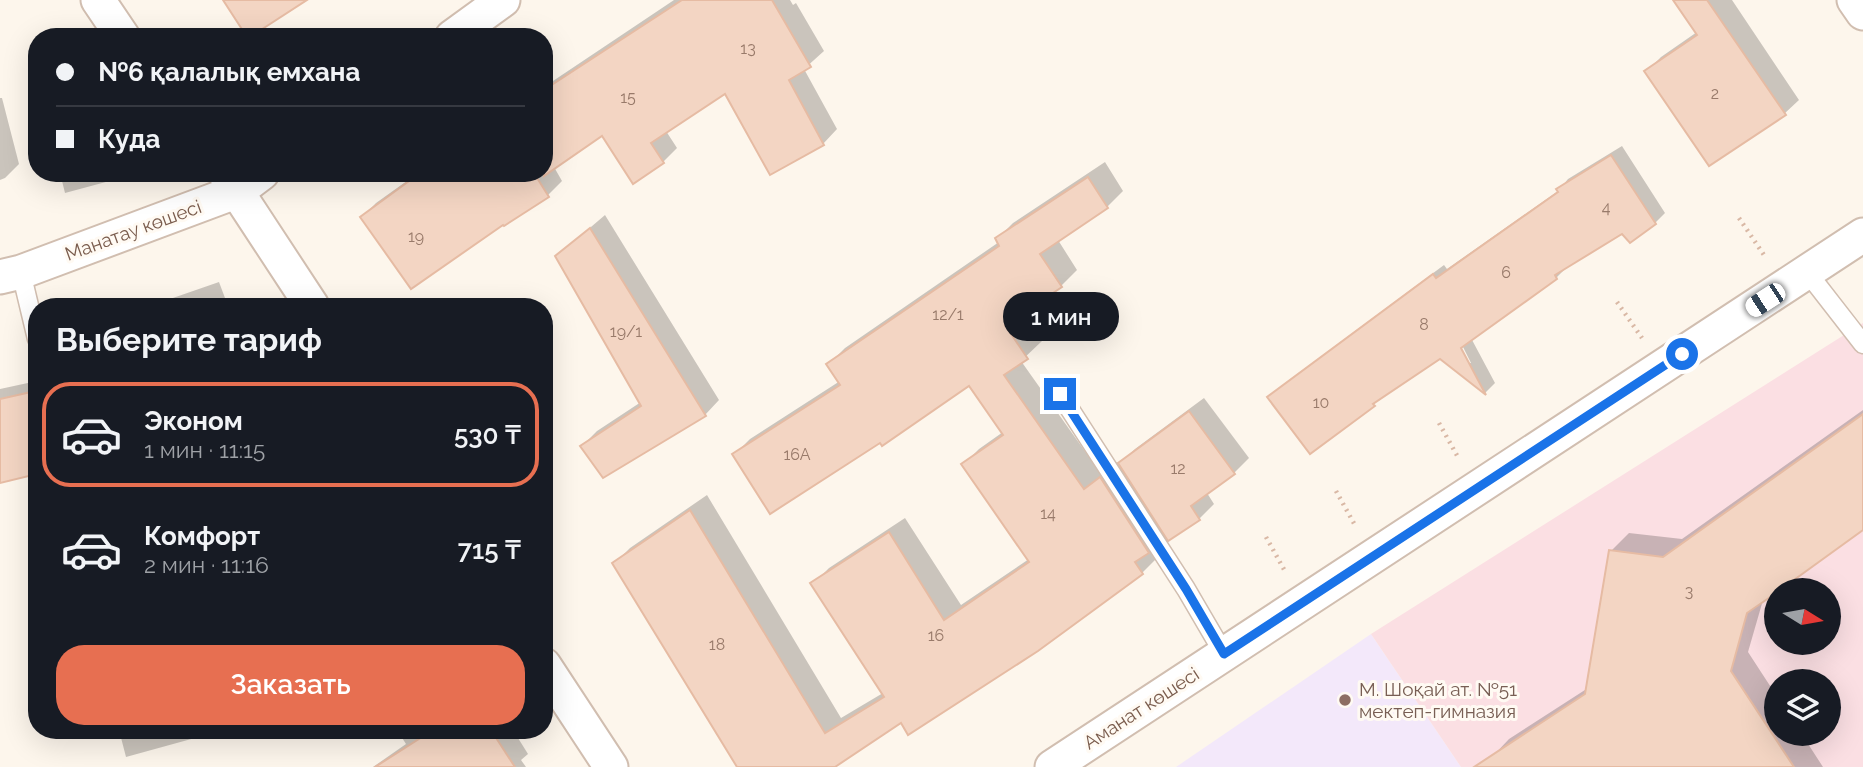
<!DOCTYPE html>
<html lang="ru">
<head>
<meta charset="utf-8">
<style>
	body { margin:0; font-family:Raleway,sans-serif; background:#242831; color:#f1f3f6; height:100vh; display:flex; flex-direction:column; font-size:26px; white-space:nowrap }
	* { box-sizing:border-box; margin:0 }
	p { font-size:23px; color:#9ea1a6 }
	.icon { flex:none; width:38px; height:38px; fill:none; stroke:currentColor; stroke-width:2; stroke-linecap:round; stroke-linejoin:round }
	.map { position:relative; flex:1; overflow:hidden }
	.panel { position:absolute; left:28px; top:298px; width:525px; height:441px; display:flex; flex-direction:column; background:#171b24; border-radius:28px; box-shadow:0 7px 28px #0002 }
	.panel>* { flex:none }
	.banner { position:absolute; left:28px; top:28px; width:525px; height:154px; border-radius:28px; box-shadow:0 7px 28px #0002; display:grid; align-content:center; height:154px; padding:0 28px; background:#171b24 }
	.needle { width:46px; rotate:101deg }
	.buttons { position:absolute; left:1764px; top:578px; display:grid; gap:14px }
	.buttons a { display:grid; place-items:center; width:77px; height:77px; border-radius:50%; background:#171b24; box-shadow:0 7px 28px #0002; font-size:35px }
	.end { position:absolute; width:32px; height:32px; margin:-16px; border:9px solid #1a73e8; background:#fff; box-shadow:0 0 0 4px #fff }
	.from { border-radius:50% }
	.bubble { position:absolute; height:49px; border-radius:24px; background:#171b24; box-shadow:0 7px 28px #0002; font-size:23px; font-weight:600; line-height:49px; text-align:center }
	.car { position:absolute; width:21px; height:42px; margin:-21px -10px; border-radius:9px; box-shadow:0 0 5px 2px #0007; background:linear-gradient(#fff 24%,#345 0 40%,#fff 0 76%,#345 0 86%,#fff 0) }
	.banner b { display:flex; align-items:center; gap:24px; height:66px; font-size:26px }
	.banner b+b { border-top:2px solid #363941 }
	.banner i { width:18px; height:18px; background:#f1f3f6 }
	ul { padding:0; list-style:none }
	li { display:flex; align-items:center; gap:21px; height:105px; margin:0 14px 10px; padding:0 14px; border:4px solid transparent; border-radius:28px }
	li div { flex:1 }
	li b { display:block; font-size:26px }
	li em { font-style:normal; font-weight:600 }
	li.active { border-color:#e76f51 }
	li>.icon { width:63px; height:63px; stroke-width:1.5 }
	h2 { padding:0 28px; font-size:32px; line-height:84px }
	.action { display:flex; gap:14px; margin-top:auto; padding:14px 28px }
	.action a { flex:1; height:80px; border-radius:28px; background:#e76f51; color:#fff; font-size:28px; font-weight:600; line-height:80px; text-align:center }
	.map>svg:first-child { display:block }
</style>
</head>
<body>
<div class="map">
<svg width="1863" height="767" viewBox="0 0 1863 767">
	<rect width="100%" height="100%" fill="#fdf6ec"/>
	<path fill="#f3e8fa" d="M1371,634L1461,767H1176Z"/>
	<path fill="#fbdfe3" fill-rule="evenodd" d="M1863,323V767H1461L1371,634ZM1776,590H1829V642H1776ZM1776,681H1829V733H1776Z"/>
	<path fill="#0003" fill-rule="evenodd" d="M674,0H790L793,5L796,3L824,51L804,69L837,129L823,144L726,91L666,131L677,148L663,162L602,134L554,167L562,181L548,195L504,224L362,217L376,203L418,173H544V87Z
		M1675,0H1732L1799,100L1784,114L1647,71L1661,57L1697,32Z
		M0,98H2L19,164L5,178L0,180Z
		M1622,146L1665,213L1655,223L1623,231L1566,268L1556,278L1471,338L1495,383L1485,393L1441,357L1384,395L1373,405L1270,397L1280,387L1444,265L1447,269L1558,191L1568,179ZM1459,339L1471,363H1467L1455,341Z
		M1105,162L1123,191L1107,207L1058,240L1077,270L1061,286L1022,311L1042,341L1021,361L1101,474L1117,462L1119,465L1135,449L1204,398L1249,458L1234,473L1207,493L1214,504L1199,519L1166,534L1152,548L1158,557L1142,573L901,721L832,767H739L614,564L630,548L707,495L841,718L883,693L813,584L829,568L905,518L961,605L1029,559L963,465L979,449L1003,432L970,383L881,440L734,455L750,439L840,381L829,364L845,348L999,242L997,239L1013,223Z
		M60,173H123L117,179L65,193Z
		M605,215L719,400L705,415L582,446L597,431L641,402L557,256Z
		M219,282L228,306H163L170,299Z
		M37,381V473L0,481V389Z
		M1863,410V528L1763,600L1748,652L1776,695V733H1801L1823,767H1498L1492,757L1509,739L1588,688L1611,551L1629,533L1682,539Z
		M119,730H224L126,757Z
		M397,730H513L528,754L521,760L526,767H373L406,744Z"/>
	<path fill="#f3d5c3" stroke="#e6bba3" stroke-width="2" d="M223,0H307L250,37H247Z
		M682,0H772L811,67L789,80L824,145L770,175L725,94L651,143L664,163L633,184L602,136L544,176V90Z
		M1673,0H1707L1786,115L1709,166L1644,71L1697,35Z
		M1611,155L1656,224L1630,243L1622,234L1555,275L1557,279L1461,348L1486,395L1440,359L1373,404L1375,406L1310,454L1267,397L1433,274L1436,278L1558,192L1556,189Z
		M420,173H534L549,197L504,226L503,225L411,289L360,217Z
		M1088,177L1108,208L1040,254L1062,287L1005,325L1028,359L1004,375L1084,489L1100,477L1149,553L1135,562L1143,574L1038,651L908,735L901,723L835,767H737L612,563L690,510L825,733L884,697L810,583L889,532L944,620L1029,562L961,464L1003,435L969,386L882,446L880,443L770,514L732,454L840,385L826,364L999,246L995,238Z
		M590,228L706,416L603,478L580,446L641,406L555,256Z
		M31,392L37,417V474L0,483V399Z
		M1189,411L1235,474L1191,506L1200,520L1168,541L1118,463Z
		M1863,414V530L1780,590H1776V593L1747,613L1731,671L1794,767H1474L1585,694L1609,550L1663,557Z
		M433,730H491L515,767H375Z"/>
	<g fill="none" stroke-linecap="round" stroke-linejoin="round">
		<defs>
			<path id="service" d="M21,272L37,339
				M1807,272L1863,344
				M1060,394L1186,589L1224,654"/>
			<path id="minor" d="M98,0L123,37
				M1854,0L1863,13
				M452,37L503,0
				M226,175L312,306
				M0,277L21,272L238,191L262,173
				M544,665L611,767
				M1052,767L1863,235"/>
		</defs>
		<use href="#service" stroke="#d1beb0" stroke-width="21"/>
		<use href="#minor" stroke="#d1beb0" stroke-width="37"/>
		<path stroke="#d9b8a5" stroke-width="4.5" stroke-dasharray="2 5" stroke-linecap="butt" d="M1739,218L1766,258
			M1617,302L1642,338
			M1439,423L1459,459
			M1336,491L1356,527
			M1266,537L1286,573"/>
		<use href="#service" stroke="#fff" stroke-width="18"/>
		<use href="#minor" stroke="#fff" stroke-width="33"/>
	</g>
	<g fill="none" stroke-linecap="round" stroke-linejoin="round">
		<path stroke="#1a73e8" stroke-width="9" d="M1060,394L1186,589L1224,654L1682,354"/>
	</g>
	<circle fill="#8d6e63" stroke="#fffaf3" stroke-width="2.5" cx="1345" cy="700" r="7"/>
	<g text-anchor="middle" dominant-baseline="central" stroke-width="6" stroke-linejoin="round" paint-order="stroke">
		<g font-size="16" fill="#987a6a">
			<text x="748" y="48">13</text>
			<text x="1715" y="93">2</text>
			<text x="628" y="97">15</text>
			<text x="1606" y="207">4</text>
			<text x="416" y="236">19</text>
			<text x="1506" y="272">6</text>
			<text x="948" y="314">12/1</text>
			<text x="1424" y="324">8</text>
			<text x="626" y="331">19/1</text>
			<text x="1321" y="402">10</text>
			<text x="797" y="454">16А</text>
			<text x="1178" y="468">12</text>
			<text x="1048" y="513">14</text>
			<text x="1689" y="591">3</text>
			<text x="936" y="635">16</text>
			<text x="717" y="644">18</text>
		</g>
		<g font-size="19" fill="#7a5c4d" stroke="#fffaf3">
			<text transform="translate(133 230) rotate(-20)">Манатау көшесі</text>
			<text transform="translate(1141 708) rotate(-33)">Аманат көшесі</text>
		</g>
		<g font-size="19" fill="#785e54" stroke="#fffaf3" text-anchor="start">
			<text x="1359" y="689">М. Шоқай ат. №51<tspan x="1359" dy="22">мектеп-гимназия</tspan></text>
		</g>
	</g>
</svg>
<div class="buttons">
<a><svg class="needle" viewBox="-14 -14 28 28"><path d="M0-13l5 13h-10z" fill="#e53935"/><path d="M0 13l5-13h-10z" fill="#9ea1a6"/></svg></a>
<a><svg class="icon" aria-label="layers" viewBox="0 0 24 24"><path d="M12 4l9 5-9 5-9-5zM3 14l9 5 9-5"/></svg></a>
</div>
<i class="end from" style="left:1682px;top:354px"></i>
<i class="end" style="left:1060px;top:394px"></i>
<div class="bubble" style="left:1003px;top:292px;width:116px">1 мин</div>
<i class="car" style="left:1765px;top:300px;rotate:237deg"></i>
<div class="banner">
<b><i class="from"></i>№6 қалалық емхана</b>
<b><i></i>Куда</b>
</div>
<section class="panel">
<h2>Выберите тариф</h2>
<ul>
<li class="active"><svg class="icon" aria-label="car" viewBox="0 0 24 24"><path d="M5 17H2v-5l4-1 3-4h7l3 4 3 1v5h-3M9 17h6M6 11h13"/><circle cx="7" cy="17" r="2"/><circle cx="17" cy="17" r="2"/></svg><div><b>Эконом</b><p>1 мин · 11:15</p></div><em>530 ₸</em></li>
<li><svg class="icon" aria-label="car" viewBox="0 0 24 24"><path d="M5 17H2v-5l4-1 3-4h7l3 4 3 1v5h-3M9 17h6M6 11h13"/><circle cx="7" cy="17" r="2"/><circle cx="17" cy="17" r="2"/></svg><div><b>Комфорт</b><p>2 мин · 11:16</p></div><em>715 ₸</em></li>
</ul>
<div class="action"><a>Заказать</a></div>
</section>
</div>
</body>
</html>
